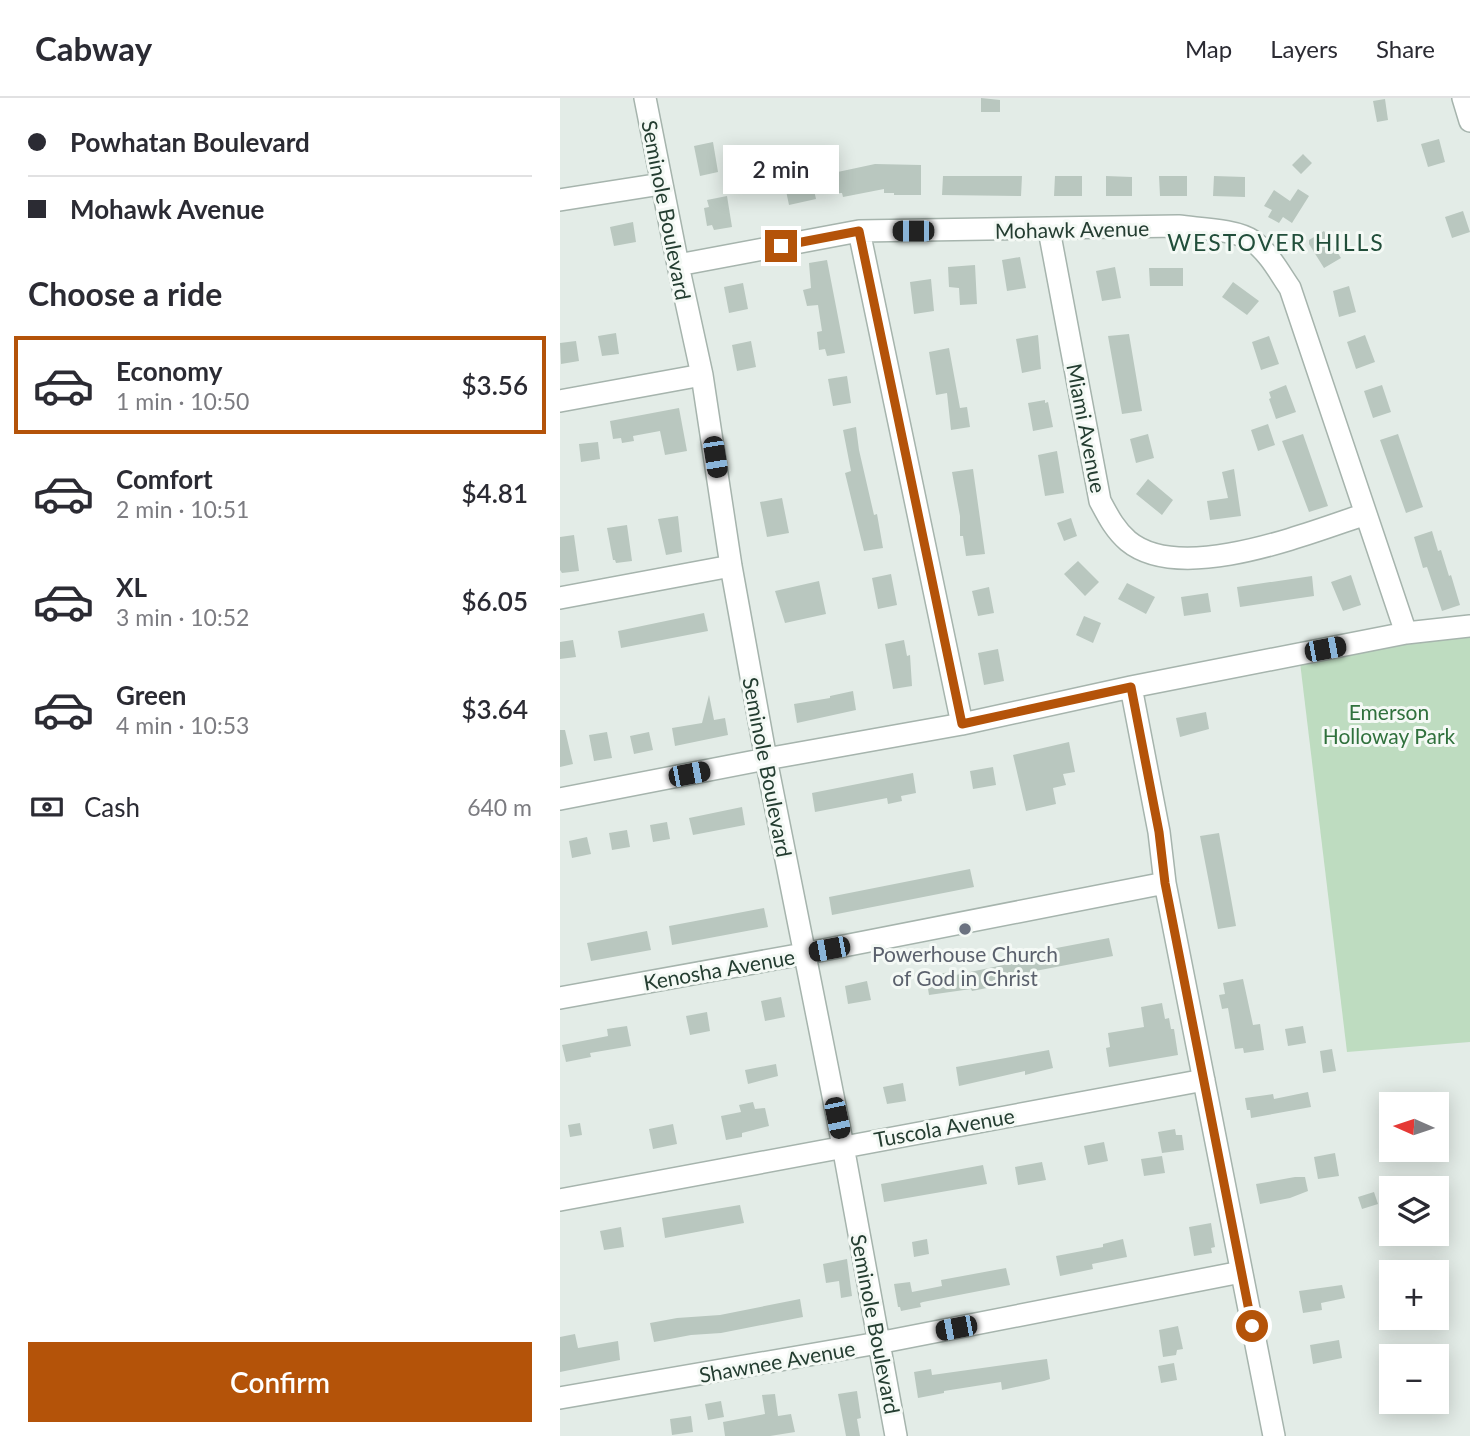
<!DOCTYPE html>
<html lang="en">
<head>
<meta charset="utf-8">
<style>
	body { margin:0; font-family:Lato,sans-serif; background:#f7f7f7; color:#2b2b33; height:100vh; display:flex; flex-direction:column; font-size:26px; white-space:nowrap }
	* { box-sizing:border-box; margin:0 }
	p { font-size:23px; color:#7c7c81 }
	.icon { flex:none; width:38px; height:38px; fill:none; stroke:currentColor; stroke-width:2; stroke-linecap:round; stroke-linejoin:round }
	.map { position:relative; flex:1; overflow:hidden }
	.sheet { display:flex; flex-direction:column; background:#fff; width:560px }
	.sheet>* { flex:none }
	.top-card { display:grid; align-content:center; height:154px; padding:0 28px; background:#fff }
	.needle { width:46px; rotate:273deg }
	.fabs { position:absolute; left:819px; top:994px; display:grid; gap:14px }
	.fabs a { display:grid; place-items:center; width:70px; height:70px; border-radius:0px; background:#fff; box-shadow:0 4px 18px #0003; font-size:35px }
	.end { position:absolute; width:32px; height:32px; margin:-16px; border:9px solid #b45309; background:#fff; box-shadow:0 0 0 4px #fff }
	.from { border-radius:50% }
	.bubble { position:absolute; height:49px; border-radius:0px; background:#fff; box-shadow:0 4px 18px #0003; font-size:23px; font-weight:600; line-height:49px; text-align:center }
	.car { position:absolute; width:21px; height:42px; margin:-21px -10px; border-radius:9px; box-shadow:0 0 5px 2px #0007; background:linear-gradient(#222 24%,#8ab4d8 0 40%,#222 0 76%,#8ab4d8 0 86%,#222 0) }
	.top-card b { display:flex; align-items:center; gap:24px; height:66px; font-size:26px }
	.top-card b+b { border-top:2px solid #e1e1e2 }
	.top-card i { width:18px; height:18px; background:#2b2b33 }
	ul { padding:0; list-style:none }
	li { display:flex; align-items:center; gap:21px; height:98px; margin:0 14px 10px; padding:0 14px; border:4px solid transparent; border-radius:0px }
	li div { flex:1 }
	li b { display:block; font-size:26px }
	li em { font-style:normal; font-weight:600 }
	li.on { border-color:#b45309 }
	li>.icon { width:63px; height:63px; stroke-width:1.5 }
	h2 { padding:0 28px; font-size:32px; line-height:84px }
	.pay { display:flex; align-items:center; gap:18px; height:77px; padding:0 28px; font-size:26px }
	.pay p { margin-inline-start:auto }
	.primary-button { display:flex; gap:14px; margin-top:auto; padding:14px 28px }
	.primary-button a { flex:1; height:80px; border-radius:0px; background:#b45309; color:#fff; font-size:28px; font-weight:600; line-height:80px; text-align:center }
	header { display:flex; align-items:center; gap:42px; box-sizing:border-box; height:98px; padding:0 35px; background:#fff; border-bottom:2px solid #e1e1e2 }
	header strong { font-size:33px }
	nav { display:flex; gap:38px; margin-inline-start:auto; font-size:24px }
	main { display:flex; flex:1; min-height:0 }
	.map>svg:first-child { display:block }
</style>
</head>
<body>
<header>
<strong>Cabway</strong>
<nav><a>Map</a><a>Layers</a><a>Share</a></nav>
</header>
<main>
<section class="sheet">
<div class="top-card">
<b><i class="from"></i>Powhatan Boulevard</b>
<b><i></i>Mohawk Avenue</b>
</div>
<h2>Choose a ride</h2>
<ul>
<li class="on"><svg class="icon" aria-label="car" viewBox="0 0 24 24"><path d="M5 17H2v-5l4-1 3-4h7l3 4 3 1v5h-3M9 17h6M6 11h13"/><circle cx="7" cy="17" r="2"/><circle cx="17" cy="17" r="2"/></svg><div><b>Economy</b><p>1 min · 10:50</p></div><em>$3.56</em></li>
<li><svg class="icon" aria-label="car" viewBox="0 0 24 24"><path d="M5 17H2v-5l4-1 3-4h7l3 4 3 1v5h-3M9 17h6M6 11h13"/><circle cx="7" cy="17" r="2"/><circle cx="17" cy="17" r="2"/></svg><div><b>Comfort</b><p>2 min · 10:51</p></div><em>$4.81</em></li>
<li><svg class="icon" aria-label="car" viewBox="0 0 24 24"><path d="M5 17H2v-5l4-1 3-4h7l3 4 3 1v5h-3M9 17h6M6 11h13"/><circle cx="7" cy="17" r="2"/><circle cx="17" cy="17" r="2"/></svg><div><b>XL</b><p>3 min · 10:52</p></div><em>$6.05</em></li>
<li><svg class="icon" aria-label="car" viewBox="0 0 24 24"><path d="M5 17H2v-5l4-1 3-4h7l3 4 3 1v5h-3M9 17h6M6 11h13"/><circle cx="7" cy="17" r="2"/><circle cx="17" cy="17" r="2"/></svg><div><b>Green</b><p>4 min · 10:53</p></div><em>$3.64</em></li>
</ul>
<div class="pay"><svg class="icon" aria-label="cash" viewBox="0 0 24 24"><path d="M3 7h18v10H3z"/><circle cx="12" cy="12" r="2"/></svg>Cash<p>640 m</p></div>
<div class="primary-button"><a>Confirm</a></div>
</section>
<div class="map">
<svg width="910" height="1338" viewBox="0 0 910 1338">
	<rect width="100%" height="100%" fill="#e3ece7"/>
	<path fill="#bedcc0" d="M910,530V944L787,954L739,556Z"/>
	<path fill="#b9c7bf" d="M421,0L440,2V14H421Z
		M825,1L828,22L817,24L813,3Z
		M879,41L885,64L868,69L861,46Z
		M153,44L158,74L140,78L134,48Z
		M743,56L752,65L741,76L732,67Z
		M315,66L361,67V97H334V95H324V91L283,99L282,95H277L273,75Z
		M383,78H462L461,98L382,97Z
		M495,78H522V98H494Z
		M546,78L572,79V98H546Z
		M599,78H627V98H600Z
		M654,78L685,79V99L653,98Z
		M252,83L256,101L229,107L225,88Z
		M738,91L749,98L732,125L723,119L719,125L708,119L712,112L704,108L714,92L730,103Z
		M167,98L172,129L154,132L152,127L147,128L144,110L149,109L147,102Z
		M903,113L910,134L892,140L885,119Z
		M73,124L76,144L54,148L50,129Z
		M764,133L781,160L764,170L749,146V142Z
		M460,159L466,190L447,193L442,162Z
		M267,162L285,255L267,258L265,251L259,252L257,234L262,233L258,207L247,208L243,192L251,190L249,165Z
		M415,167L417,206L400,207L399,190L389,189L388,169Z
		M555,169L561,200L542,203L536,173Z
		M589,170H623V188H590Z
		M371,181L374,213L354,216L350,184Z
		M673,184L699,203L687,217L662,199Z
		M183,185L188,211L169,215L164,189Z
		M789,188L796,214L779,219L773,193Z
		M56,235L59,256L42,258L38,238Z
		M569,236L582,313L562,316L548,238Z
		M478,237L481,271L462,275L456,241Z
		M805,237L815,264L796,271L787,244Z
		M709,238L719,266L701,272L692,244Z
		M16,243L19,263L1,266L0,245Z
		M191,243L196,269L177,273L172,247Z
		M389,250L400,310L407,309L410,329L391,332L387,295L376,297L369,254Z
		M287,278L291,305L273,308L268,281Z
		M726,287L736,314L716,321L709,301L711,300L709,294Z
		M822,287L831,314L813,320L804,293Z
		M485,302V305L488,304L493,329L473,333L468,305Z
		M119,310L127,353L105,357L100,333L73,338L74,343L62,345L61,340L53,341L50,323Z
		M708,326L715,347L698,353L691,332Z
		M296,329L299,352L314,417L317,416L323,450L304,453L285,375L291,373L283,332Z
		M588,336L594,360L576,365L570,341Z
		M743,336L768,408L749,414L722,343Z
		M838,336L863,409L846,415L820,342Z
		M38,344L40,361L21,364L19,346Z
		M497,353L504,395L485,398L478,357Z
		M413,371L425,456L406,458L403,438H400V418L392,374Z
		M674,371L681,418L650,422L647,403L668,400L662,374Z
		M588,381L613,402L602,417L576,396Z
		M222,400L229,435L207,439L200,404Z
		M118,418L122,454L106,457L98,421Z
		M511,420L517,438L504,443L497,425Z
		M67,427L72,463L56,465L55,462H53L47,430Z
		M872,433L878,453L881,452L889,478L891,477L900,507L882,513L867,469L863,470L854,439Z
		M14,437L19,473L2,475L0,472V439Z
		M518,463L539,484L525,498L504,476Z
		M331,476L337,507L318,511L312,480Z
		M791,477L801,507L783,513L771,484Z
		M752,478L754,498L680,509L677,489Z
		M259,483L266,516L225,525L215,493Z
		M567,485L595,499L586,516L558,501Z
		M429,489L434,515L418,518L412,493Z
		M648,495L651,514L624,518L621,499Z
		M144,515L148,533L61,550L58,533Z
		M524,518L541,525L533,545L516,537Z
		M13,542L16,559L0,561V544Z
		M344,542L347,558L350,557L352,588L333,591L325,546Z
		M438,551L444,583L424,587L418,555Z
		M293,593L296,612L237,625L234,606L270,600V598Z
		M149,597L154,622L165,620L168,637L115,648L112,630L142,625Z
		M646,614L649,631L620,639L616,620Z
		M0,632H5L13,666L0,669Z
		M47,634L52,660L34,663L29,637Z
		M89,634L93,652L74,656L70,638Z
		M509,644L515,674L503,676L506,687L493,690L496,706L466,713L453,657Z
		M433,669L436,687L413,691L410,673Z
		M353,675L356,695L341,698L342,703L328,706L327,700L255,714L252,695Z
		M182,709L185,727L133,737L129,720Z
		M107,724L110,741L93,744L90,727Z
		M67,732L70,749L52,752L49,735Z
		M659,735L676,828L658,831L640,738Z
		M27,739L31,756L12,760L9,743Z
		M410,771L414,789L272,817L269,799Z
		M204,810L208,829L112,847L109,828Z
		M87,833L91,852L31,863L27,845Z
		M549,840L553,858L470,874L471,881L412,893L411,891L369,897L366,878L390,874L391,878L448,866L487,858L486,852Z
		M683,881L693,927L700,926L704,952L684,955L683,950L675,951L668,910L662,911L659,897L665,896L663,885Z
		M307,883L311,902L288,906L285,888Z
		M221,899L225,919L205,923L201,903Z
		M602,905L605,921L609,920L611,931H614L618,957L549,969L546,950L550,949L548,935L584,929L581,909Z
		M147,914L150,933L130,937L126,918Z
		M67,928L71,948L30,955L31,959L6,964L2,947L48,938L47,931Z
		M743,928L746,945L728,948L725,931Z
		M772,951L776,973L763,975L760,953Z
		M489,952L493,970L465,977V973L399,988L396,969Z
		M216,966L218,978L188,986L185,972Z
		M343,985L346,1003L327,1006L323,989Z
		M748,994L751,1009L691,1020L690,1012H687L685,1000L713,996L714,1001Z
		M193,1004L195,1011L205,1010L209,1028L182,1035V1039L166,1042L161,1018L181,1014L179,1007Z
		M20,1025L22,1037L10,1039L8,1027Z
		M113,1026L117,1046L93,1051L89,1031Z
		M615,1031L616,1037H622L624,1052L602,1055L598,1034Z
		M544,1044L548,1063L528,1067L524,1048Z
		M775,1055L779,1078L758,1081L754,1059Z
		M602,1058L605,1075L584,1078L581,1061Z
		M482,1064L486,1082L458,1087L455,1069Z
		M423,1067L427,1086L324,1104L321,1086Z
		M735,1079H745L748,1093L730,1100L700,1106L696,1086Z
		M814,1094L818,1106L802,1111L798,1099Z
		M180,1107L184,1125L105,1140L102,1120Z
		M651,1125L655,1149L651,1150L652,1155L634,1158L629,1129Z
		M61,1129L64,1149L44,1152L40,1133Z
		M367,1141L369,1156L354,1159L352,1144Z
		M563,1141L567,1159L532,1166L533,1171L500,1178L496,1158L543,1149V1146Z
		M287,1161L292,1198L281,1200L279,1183L266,1185L263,1166Z
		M446,1170L450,1187L363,1204L360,1205L361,1209L341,1213L340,1209H338L334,1186L350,1184L352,1194L382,1188L381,1182Z
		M782,1187L785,1200L761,1205L762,1212L743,1215L739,1193Z
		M240,1201L243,1219L161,1235L131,1237L94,1244L90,1225L117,1220L160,1217Z
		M618,1228L623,1251L617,1252L616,1257L603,1259L599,1232Z
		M15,1236L18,1250L58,1243L60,1262L0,1274V1239Z
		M779,1242L782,1260L753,1266L750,1247Z
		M487,1261L490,1281L484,1283L442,1292L441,1284L384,1293V1295L358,1300L354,1274L371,1271L372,1277Z
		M614,1265L617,1282L601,1285L598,1268Z
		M297,1293L301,1320L297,1321L300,1338H286L278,1296Z
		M215,1296L218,1318L231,1316L235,1334L210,1338H165L163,1324L205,1316L202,1297Z
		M161,1303L164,1319L148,1322L145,1306Z
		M131,1318L133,1334L112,1337L110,1321Z"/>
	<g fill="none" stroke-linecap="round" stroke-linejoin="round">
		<defs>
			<path id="minor" d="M85,0L118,167L142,277L171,468L206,661L283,1048L336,1338
				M903,0L910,23
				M0,102L101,86
				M489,132L540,403C548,418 555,432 568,443C621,487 748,435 806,416
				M299,133L402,626
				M118,167L299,133L618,128C639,131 676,131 693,143C709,155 719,174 730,190L846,535
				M0,303L142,277
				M0,500L171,468
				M571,589L599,734L605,785L714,1338
				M0,701L206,661L402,626L571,589L846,535L910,528
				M0,900L243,856L605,785
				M0,1102L644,982
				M0,1300L318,1245L681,1174"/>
		</defs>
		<use href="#minor" stroke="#a6b4ad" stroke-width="24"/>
		<use href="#minor" stroke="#fff" stroke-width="21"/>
	</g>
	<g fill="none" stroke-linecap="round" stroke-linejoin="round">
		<path stroke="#b45309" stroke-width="9" d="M221,148L299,133L402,626L571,589L599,734L605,785L692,1228"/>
	</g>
	<circle fill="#6b7280" stroke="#f4f9f5" stroke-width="2.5" cx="405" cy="831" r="7"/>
	<g text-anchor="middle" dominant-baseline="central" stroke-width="6" stroke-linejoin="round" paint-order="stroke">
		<g font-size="21" fill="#243d31" stroke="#f4f9f5">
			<text transform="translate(107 112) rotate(79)">Seminole Boulevard</text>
			<text transform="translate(512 131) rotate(-1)">Mohawk Avenue</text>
			<text transform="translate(527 330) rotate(79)">Miami Avenue</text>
			<text transform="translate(208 669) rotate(79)">Seminole Boulevard</text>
			<text transform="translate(159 871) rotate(-10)">Kenosha Avenue</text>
			<text transform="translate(384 1029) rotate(-10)">Tuscola Avenue</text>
			<text transform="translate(316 1226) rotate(79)">Seminole Boulevard</text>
			<text transform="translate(217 1263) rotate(-10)">Shawnee Avenue</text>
		</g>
		<g font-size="21" fill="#30713d" stroke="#f4f9f5">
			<text x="829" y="613">Emerson<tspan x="829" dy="24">Holloway Park</tspan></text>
		</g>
		<g font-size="21" fill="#5b616d" stroke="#f4f9f5">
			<text x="405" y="855">Powerhouse Church<tspan x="405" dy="24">of God in Christ</tspan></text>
		</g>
		<g font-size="23" letter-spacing="2" fill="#214e3a" stroke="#f4f9f5">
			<text x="716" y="144">WESTOVER HILLS</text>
		</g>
	</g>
</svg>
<div class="fabs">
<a><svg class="needle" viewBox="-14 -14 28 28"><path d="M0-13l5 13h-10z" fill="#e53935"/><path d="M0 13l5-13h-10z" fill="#7c7c81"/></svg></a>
<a><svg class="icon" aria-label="layers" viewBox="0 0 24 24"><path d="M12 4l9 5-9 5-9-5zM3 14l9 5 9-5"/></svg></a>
<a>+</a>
<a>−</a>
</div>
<i class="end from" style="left:692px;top:1228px"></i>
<i class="end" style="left:221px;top:148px"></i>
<div class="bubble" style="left:163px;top:47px;width:116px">2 min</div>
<i class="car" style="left:353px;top:133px;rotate:270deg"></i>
<i class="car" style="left:155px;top:359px;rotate:171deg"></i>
<i class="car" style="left:765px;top:551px;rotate:79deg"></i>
<i class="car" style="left:129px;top:676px;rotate:79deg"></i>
<i class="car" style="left:269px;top:851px;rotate:259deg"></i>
<i class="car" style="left:277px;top:1020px;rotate:168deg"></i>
<i class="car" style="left:396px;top:1230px;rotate:259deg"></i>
</div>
</main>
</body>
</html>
